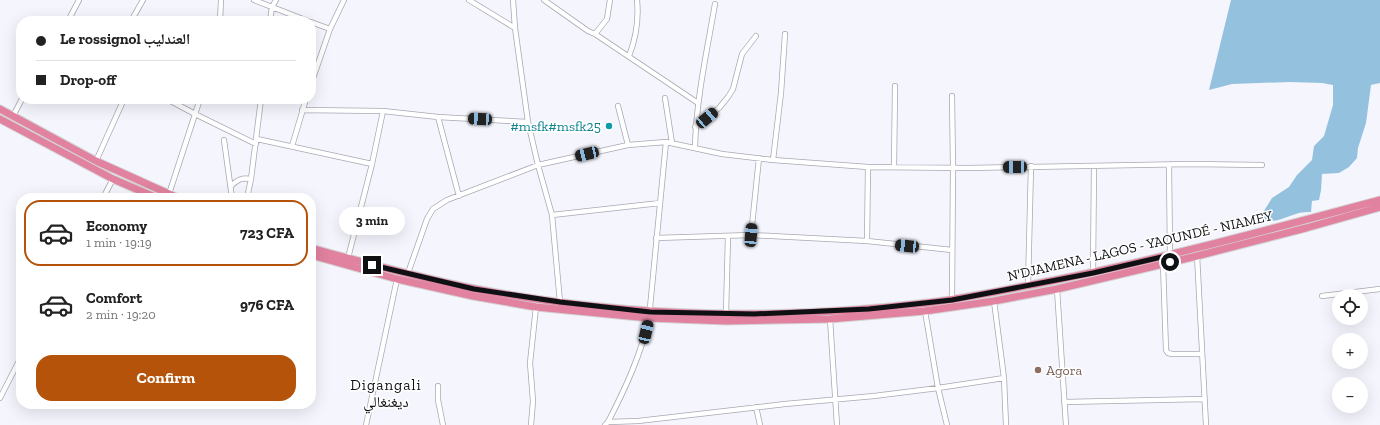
<!DOCTYPE html>
<html lang="en">
<head>
<meta charset="utf-8">
<style>
	body { margin:0; font-family:"Zilla Slab","Noto Naskh Arabic",serif; background:#f6f6f6; color:#222; height:100vh; display:flex; flex-direction:column; font-size:15px; white-space:nowrap }
	* { box-sizing:border-box; margin:0 }
	p { font-size:13px; color:#767676 }
	.icon { flex:none; width:22px; height:22px; fill:none; stroke:currentColor; stroke-width:2; stroke-linecap:round; stroke-linejoin:round }
	.map { position:relative; flex:1; overflow:hidden }
	.details { position:absolute; left:16px; top:193px; width:300px; height:216px; display:flex; flex-direction:column; background:#fff; border-radius:16px; box-shadow:0 4px 16px #0002 }
	.details>* { flex:none }
	.banner { position:absolute; left:16px; top:16px; width:300px; height:88px; border-radius:16px; box-shadow:0 4px 16px #0002; display:grid; align-content:center; height:88px; padding:0 20px; background:#fff }
	.controls { position:absolute; left:1332px; top:289px; display:grid; gap:8px }
	.controls a { display:grid; place-items:center; width:36px; height:36px; border-radius:50%; background:#fff; box-shadow:0 4px 16px #0002; font-size:20px }
	.end { position:absolute; width:18px; height:18px; margin:-9px; border:5px solid #0f1013; background:#fff; box-shadow:0 0 0 2px #fff }
	.from { border-radius:50% }
	.bubble { position:absolute; height:28px; border-radius:14px; background:#fff; box-shadow:0 4px 16px #0002; font-size:13px; font-weight:700; line-height:28px; text-align:center }
	.car { position:absolute; width:12px; height:24px; margin:-12px -6px; border-radius:5px; box-shadow:0 0 3px 1px #0007; background:linear-gradient(#222 24%,#8ab4d8 0 40%,#222 0 76%,#8ab4d8 0 86%,#222 0) }
	.banner b { display:flex; align-items:center; gap:14px; height:38px; font-size:15px }
	.banner b+b { border-top:1px solid #e0e0e0 }
	.banner i { width:10px; height:10px; background:#222 }
	ul { padding:7px 0 0; list-style:none }
	li { display:flex; align-items:center; gap:12px; height:66px; margin:0 8px 6px; padding:0 12px; border:2px solid transparent; border-radius:16px }
	li div { flex:1 }
	li b { display:block; font-size:15px }
	li em { font-style:normal; font-weight:700 }
	li.current { border-color:#b45309 }
	li>.icon { width:36px; height:36px; stroke-width:1.5 }
	.primary-button { display:flex; gap:8px; margin-top:auto; padding:8px 20px }
	.primary-button a { flex:1; height:46px; border-radius:16px; background:#b45309; color:#fff; font-size:16px; font-weight:700; line-height:46px; text-align:center }
	.map>svg:first-child { display:block }
</style>
</head>
<body>
<div class="map">
<svg width="1380" height="425" viewBox="0 0 1380 425">
	<rect width="100%" height="100%" fill="#f5f5fd"/>
	<path fill="#94c2de" d="M1231,0H1380V83L1371,85L1366,123L1358,148L1357,158L1349,167L1339,173L1322,174L1321,190L1319,200L1312,201L1311,212C1307,212 1303,212 1299,213C1285,217 1273,225 1259,219L1272,198L1289,187L1297,175L1312,160L1314,146L1324,136L1333,105V85L1322,83L1290,82L1232,84L1209,90Z"/>
	<g fill="none" stroke-linecap="round" stroke-linejoin="round">
		<defs>
			<path id="minor" d="M254,0L308,21
				M469,0L515,28
				M513,0L515,28L528,122L538,165L552,215L560,302
				M544,0L588,31L595,34L698,103
				M68,21L79,0
				M131,21L143,0
				M220,21L221,0
				M270,21L272,7L276,0
				M311,22L330,29L311,84
				M330,29L344,0
				M595,34L607,19L610,0
				M629,56C636,38 639,20 637,0
				M952,96L953,168L952,300
				M665,98L672,143
				M167,99L195,114L256,144
				M618,106L628,145
				M302,110L383,111L438,117L528,122
				M13,116L22,99
				M438,117L459,196
				M695,127L719,108L728,97L733,89L742,54L756,36
				M257,139L372,164
				M224,140L232,198
				M292,146L306,99
				M695,148C696,100 707,51 715,4
				M773,160L781,93L785,34
				M96,161L124,99
				M1169,165L1170,255
				M894,167L895,86
				M231,186C237,180 242,177 251,179
				M169,194L200,99
				M103,198L113,179
				M247,198L251,179L261,99
				M552,215L660,203
				M751,235L759,158
				M656,238L751,235L867,241L952,250
				M867,241L868,167
				M1197,255L1206,425
				M348,258L372,164L383,111
				M1163,264L1166,350L1168,353L1172,354H1202
				M408,273L427,219L433,209L447,200L538,165L628,145L666,142L722,154L773,160L868,167L968,168L1191,164L1262,165
				M1093,273L1094,166
				M1028,286L1031,166
				M1057,289L1066,425
				M1322,296L1380,289
				M994,301L1004,378L1006,425
				M925,311L938,388L947,425
				M726,314L728,236
				M830,319L837,425
				M438,386V400L443,425
				M0,398L21,357
				M1064,402L1204,399
				M756,407L760,425
				M608,422L638,421L785,404L874,396L938,388L1004,378
				M366,425L397,279
				M531,425L533,401L530,363L536,307
				M605,425L608,422C625,389 641,355 649,318L666,142"/>
			<path id="trunk" d="M0,109L96,161L178,198
				M0,119L113,179L157,198
				M311,248C365,263 420,278 475,289C624,317 777,321 927,303C969,298 1010,289 1051,281C1162,259 1271,229 1380,200
				M311,255L397,279L473,296L536,307L649,318L726,321L830,319L925,311L994,301L1057,289L1197,256L1306,228L1380,207"/>
		</defs>
		<use href="#minor" stroke="#a8a8b2" stroke-width="6"/>
		<use href="#trunk" stroke="#d4d4d5" stroke-width="9"/>
		<use href="#minor" stroke="#fff" stroke-width="4.5"/>
		<use href="#trunk" stroke="#e082a0" stroke-width="7"/>
	</g>
	<g fill="none" stroke-linecap="round" stroke-linejoin="round">
		<path stroke="#0f1013" stroke-width="5" d="M372,265L474,289L560,302L650,312L754,314L869,309L952,300L1093,273L1170,255V262"/>
	</g>
	<circle fill="#0f9aa8" stroke="#fff" stroke-width="1.5" cx="609" cy="126" r="4"/>
	<circle fill="#8d6e63" stroke="#fff" stroke-width="1.5" cx="1038" cy="370" r="4"/>
	<g text-anchor="middle" dominant-baseline="central" stroke-width="3" stroke-linejoin="round" paint-order="stroke">
		<g font-size="14" fill="#0d838f" stroke="#fff" text-anchor="end">
			<text x="601" y="126">#msfk#msfk25</text>
		</g>
		<g font-size="14" fill="#0f1013" stroke="#fff">
			<text transform="translate(1140 246) rotate(-13)">N'DJAMENA - LAGOS - YAOUNDÉ - NIAMEY</text>
		</g>
		<g font-size="14" fill="#785e54" stroke="#fff" text-anchor="start">
			<text x="1046" y="370">Agora</text>
		</g>
		<g font-size="15" letter-spacing="1" fill="#0f1013" stroke="#fff">
			<text x="386" y="385">Digangali<tspan x="386" dy="17">ديغنغالي</tspan></text>
		</g>
	</g>
</svg>
<div class="controls">
<a><svg class="icon" aria-label="locate" viewBox="0 0 24 24"><circle cx="12" cy="12" r="6"/><path d="M12 2v4M12 18v4M2 12h4M18 12h4"/></svg></a>
<a>+</a>
<a>−</a>
</div>
<i class="end from" style="left:1170px;top:262px"></i>
<i class="end" style="left:372px;top:265px"></i>
<div class="bubble" style="left:339px;top:207px;width:66px">3 min</div>
<i class="car" style="left:707px;top:118px;rotate:50deg"></i>
<i class="car" style="left:480px;top:119px;rotate:273deg"></i>
<i class="car" style="left:587px;top:154px;rotate:257deg"></i>
<i class="car" style="left:1015px;top:167px;rotate:269deg"></i>
<i class="car" style="left:751px;top:235px;rotate:5deg"></i>
<i class="car" style="left:907px;top:246px;rotate:276deg"></i>
<i class="car" style="left:646px;top:332px;rotate:13deg"></i>
<div class="banner">
<b><i class="from"></i>Le rossignol العندليب</b>
<b><i></i>Drop-off</b>
</div>
<section class="details">
<ul>
<li class="current"><svg class="icon" aria-label="car" viewBox="0 0 24 24"><path d="M5 17H2v-5l4-1 3-4h7l3 4 3 1v5h-3M9 17h6M6 11h13"/><circle cx="7" cy="17" r="2"/><circle cx="17" cy="17" r="2"/></svg><div><b>Economy</b><p>1 min · 19:19</p></div><em>723 CFA</em></li>
<li><svg class="icon" aria-label="car" viewBox="0 0 24 24"><path d="M5 17H2v-5l4-1 3-4h7l3 4 3 1v5h-3M9 17h6M6 11h13"/><circle cx="7" cy="17" r="2"/><circle cx="17" cy="17" r="2"/></svg><div><b>Comfort</b><p>2 min · 19:20</p></div><em>976 CFA</em></li>
</ul>
<div class="primary-button"><a>Confirm</a></div>
</section>
</div>
</body>
</html>
